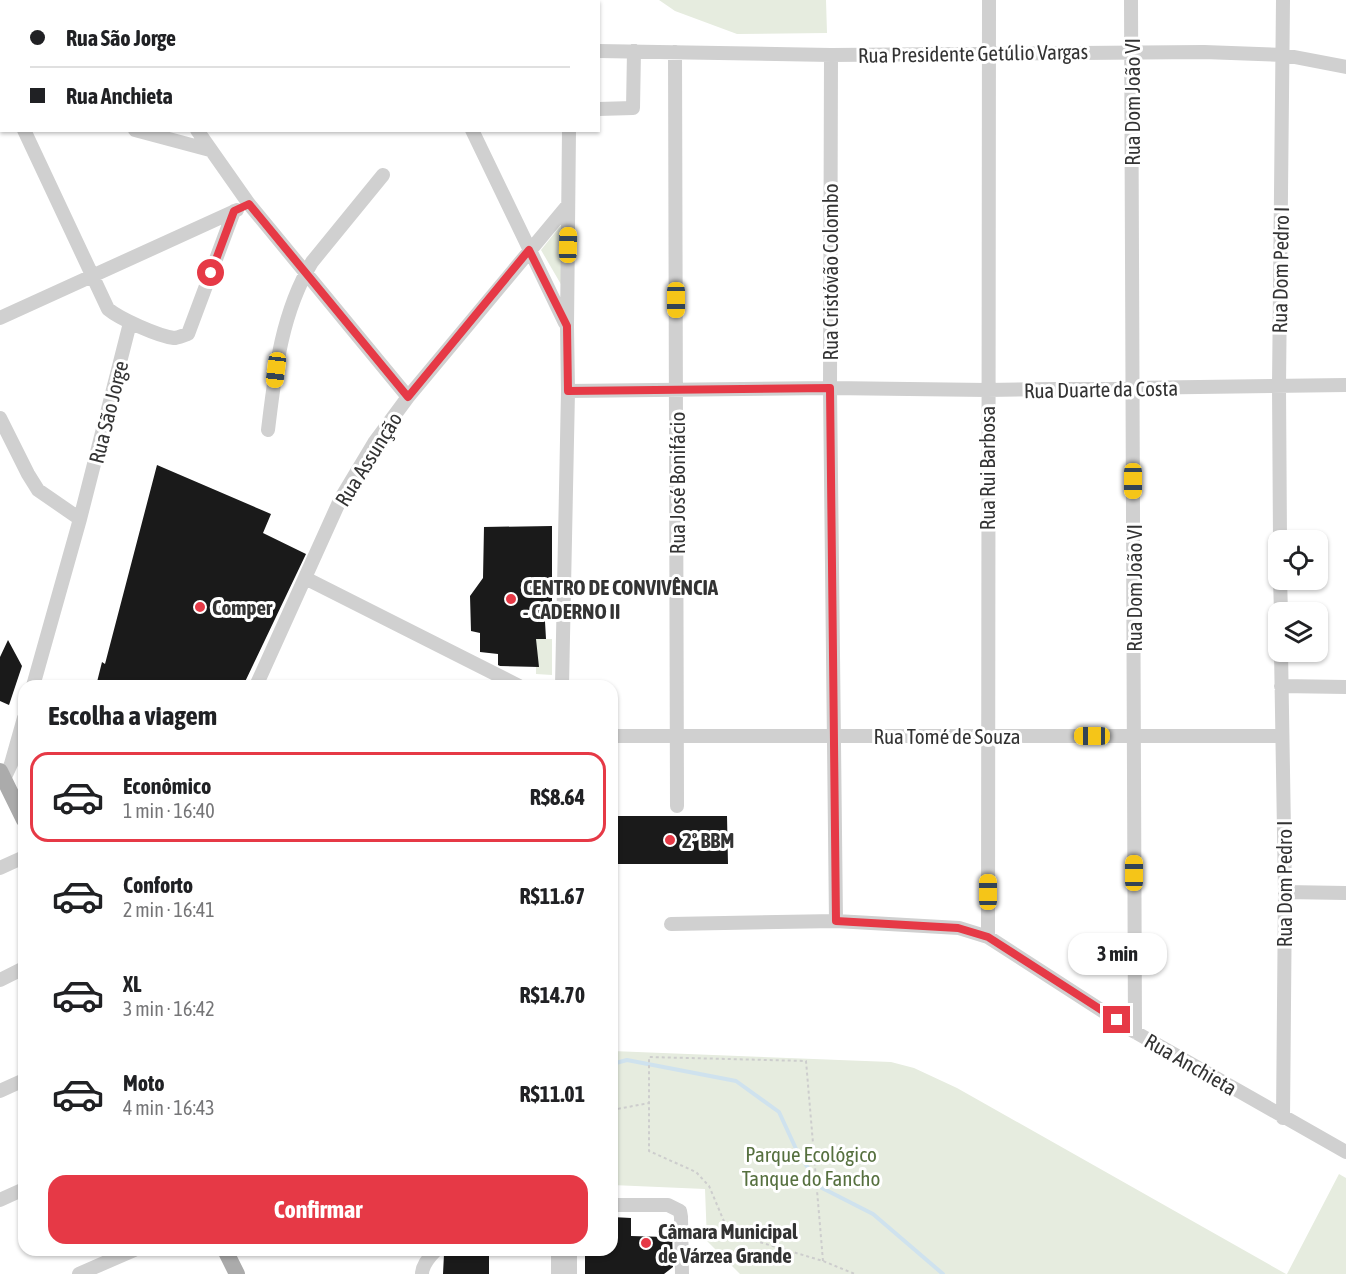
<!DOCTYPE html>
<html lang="pt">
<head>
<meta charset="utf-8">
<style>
	body { margin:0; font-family:"Asap Condensed",sans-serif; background:#f2f2f2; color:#202124; height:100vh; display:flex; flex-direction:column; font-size:22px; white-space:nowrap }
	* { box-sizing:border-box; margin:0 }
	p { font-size:20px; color:#757577 }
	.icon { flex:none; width:33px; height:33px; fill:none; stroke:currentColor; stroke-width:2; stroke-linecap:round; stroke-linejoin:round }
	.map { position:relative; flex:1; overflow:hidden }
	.sheet { position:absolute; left:18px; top:680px; width:600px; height:576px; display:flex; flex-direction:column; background:#fff; border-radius:18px; box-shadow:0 2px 4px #0004 }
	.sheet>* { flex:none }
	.guide { position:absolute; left:0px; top:0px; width:600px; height:132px; box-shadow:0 2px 4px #0004; display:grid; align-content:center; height:132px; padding:0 30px; background:#fff }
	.controls { position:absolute; left:1268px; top:530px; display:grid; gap:12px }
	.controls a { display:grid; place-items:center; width:60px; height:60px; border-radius:12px; background:#fff; box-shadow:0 2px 4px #0004; font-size:30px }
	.end { position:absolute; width:27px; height:27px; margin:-14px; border:8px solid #e63946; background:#fff; box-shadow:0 0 0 3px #fff }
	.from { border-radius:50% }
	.bubble { position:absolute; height:42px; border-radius:18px; background:#fff; box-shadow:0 2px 4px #0004; font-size:20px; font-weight:700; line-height:42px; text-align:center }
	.car { position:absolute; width:18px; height:36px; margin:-18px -9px; border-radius:8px; box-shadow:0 0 4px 2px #0007; background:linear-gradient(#f5c518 24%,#345 0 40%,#f5c518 0 76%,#345 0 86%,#f5c518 0) }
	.guide b { display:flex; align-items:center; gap:21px; height:57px; font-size:22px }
	.guide b+b { border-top:2px solid #e0e0e0 }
	.guide i { width:15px; height:15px; background:#202124 }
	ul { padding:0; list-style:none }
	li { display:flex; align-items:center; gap:18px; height:90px; margin:0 12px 9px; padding:0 18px; border:3px solid transparent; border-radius:18px }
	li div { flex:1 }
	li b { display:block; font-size:22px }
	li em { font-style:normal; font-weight:700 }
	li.active { border-color:#e63946 }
	li>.icon { width:54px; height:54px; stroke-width:1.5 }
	h2 { padding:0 30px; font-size:27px; line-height:72px }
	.button { display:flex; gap:12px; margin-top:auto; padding:12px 30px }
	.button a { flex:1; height:69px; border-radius:18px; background:#e63946; color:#fff; font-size:24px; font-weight:700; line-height:69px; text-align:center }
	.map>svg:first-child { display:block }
</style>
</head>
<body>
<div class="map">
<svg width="1346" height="1274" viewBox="0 0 1346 1274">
	<rect width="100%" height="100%" fill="#fff"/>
	<path fill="#e6ecdf" d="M659,0H826L827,33L737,34L675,11Z
		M562,224V286L541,250Z
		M536,639H552V675L536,674Z
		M612,1051L891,1062L914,1068L957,1088L1286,1274H740L707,1241L705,1189L612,1185Z
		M1339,1174L1346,1178V1274H1287Z"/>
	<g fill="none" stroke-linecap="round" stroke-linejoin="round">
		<path stroke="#cfe2ee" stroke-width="4" d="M612,1064L627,1060L736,1081L779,1112L797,1151L810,1171
			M822,1188L873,1214L943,1274"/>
	</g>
	<path fill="#1a1a1a" d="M157,465L271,514L263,533L306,554L243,686H96L102,662L105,664Z
		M552,526V602L544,604L546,639H536L539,667L500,666L498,665V654L480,652V633L471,631L470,596L483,578L484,527Z
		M8,640L22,666L9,705L0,701V657Z
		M612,816H727L728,864H612Z
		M612,1217L631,1218V1236L666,1237V1230H672L673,1267L664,1274H585V1250H612Z
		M444,1254H489V1274H443Z"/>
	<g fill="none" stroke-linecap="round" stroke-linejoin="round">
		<path stroke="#cdcdcd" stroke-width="2" stroke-dasharray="3 3" stroke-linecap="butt" d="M612,1110L649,1103
			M823,1261L806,1061L649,1057V1151L696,1172L709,1186L729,1233L823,1261L855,1274"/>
		<path stroke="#d0d0d0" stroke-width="14" d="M108,0L109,2
			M406,0L407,2
			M432,0V2
			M1131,0L1135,1032
			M182,2L183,0
			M571,2V0
			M598,51L831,55L1204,52L1284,55L1346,67
			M675,52L677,806
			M0,55L2,54
			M831,55L830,388L836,921
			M0,80L2,83
			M598,109L633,108L634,51
			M24,130L108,309C120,319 158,336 174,338C178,338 184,335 188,334L234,211
			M135,130L210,150
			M197,130L249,204L408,397
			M472,130L565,323
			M0,318L237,210
			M568,391L830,388L987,390L1346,385
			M0,418L28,474L38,490L80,519
			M268,430C275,372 281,314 312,262L383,175
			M1280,540L1279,386L1283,0
			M305,578L519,686
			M1280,579L1281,612
			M1281,651L1285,892L1283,1118
			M33,686L80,519L130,323
			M256,686L341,498L374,443L408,397L568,205
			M562,686L568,391L567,326L569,130
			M1281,686L1346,687
			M612,736H1282
			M4,779L11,764L24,718
			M0,868L24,857
			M1285,892L1346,893
			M671,924L836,921L959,928L988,937L1135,1032L1346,1152
			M988,937L989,0
			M0,980L24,968
			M0,1091L24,1080
			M0,1200L24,1189
			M612,1205H668L680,1211L681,1217L682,1274
			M79,1274L134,1250
			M422,1274C422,1265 430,1256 436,1250
			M558,1274V1250
			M570,1274V1250"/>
		<path stroke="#ababab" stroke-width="16" d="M0,771L24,820
			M225,1250L237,1274"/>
	</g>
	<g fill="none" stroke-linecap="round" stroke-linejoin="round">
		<path stroke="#e63946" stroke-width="8" d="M211,273L234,211L249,204L408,397L529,250L567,326L568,391L830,388L836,921L958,928L988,937L1117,1020"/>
	</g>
	<g fill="#e63946" stroke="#fff" stroke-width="2">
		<circle cx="511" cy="599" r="6"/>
		<circle cx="200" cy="607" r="6"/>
		<circle cx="670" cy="840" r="6"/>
		<circle cx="646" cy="1243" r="6"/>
	</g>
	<g text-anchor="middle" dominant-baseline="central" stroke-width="6" stroke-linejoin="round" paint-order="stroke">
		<g font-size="21" fill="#333" stroke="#fff">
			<text transform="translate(973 53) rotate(-1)">Rua Presidente Getúlio Vargas</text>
			<text transform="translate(1132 102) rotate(-90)">Rua Dom João VI</text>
			<text transform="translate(1280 270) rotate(-89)">Rua Dom Pedro I</text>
			<text transform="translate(830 272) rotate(-90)">Rua Cristóvão Colombo</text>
			<text transform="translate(1101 389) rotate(-1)">Rua Duarte da Costa</text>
			<text transform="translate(108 412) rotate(-76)">Rua São Jorge</text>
			<text transform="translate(368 459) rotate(-58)">Rua Assunção</text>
			<text transform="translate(987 468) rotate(-90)">Rua Rui Barbosa</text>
			<text transform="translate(677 483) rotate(-90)">Rua José Bonifácio</text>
			<text transform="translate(1134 588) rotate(-90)">Rua Dom João VI</text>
			<text x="947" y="736">Rua Tomé de Souza</text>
			<text transform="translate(1284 884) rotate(-90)">Rua Dom Pedro I</text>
			<text transform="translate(1191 1064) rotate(30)">Rua Anchieta</text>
		</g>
		<g font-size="21" font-weight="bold" fill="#333" stroke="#fff" text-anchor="start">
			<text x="523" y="587">CENTRO DE CONVIVÊNCIA<tspan x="523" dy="24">- CADERNO II</tspan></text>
			<text x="212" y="607">Comper</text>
			<text x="682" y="840">2º BBM</text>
			<text x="658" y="1231">Câmara Municipal<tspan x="658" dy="24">de Várzea Grande</tspan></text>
		</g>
		<g font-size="21" fill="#56703f" stroke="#fff">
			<text x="811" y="1154">Parque Ecológico<tspan x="811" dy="24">Tanque do Fancho</tspan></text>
		</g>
	</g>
</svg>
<div class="controls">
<a><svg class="icon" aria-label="locate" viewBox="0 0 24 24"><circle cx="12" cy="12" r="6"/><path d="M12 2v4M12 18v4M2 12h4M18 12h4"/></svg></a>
<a><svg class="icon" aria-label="layers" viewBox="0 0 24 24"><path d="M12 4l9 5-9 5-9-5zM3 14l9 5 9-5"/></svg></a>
</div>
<i class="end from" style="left:211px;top:273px"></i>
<i class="end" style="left:1117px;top:1020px"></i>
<div class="bubble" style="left:1068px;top:933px;width:99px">3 min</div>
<i class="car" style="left:568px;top:245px;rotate:1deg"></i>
<i class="car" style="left:676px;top:300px;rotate:180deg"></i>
<i class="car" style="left:276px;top:370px;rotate:187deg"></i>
<i class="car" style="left:1133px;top:481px;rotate:180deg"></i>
<i class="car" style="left:1092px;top:736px;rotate:270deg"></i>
<i class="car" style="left:1134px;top:873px;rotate:0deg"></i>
<i class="car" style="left:988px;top:892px;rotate:0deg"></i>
<div class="guide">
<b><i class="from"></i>Rua São Jorge</b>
<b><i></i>Rua Anchieta</b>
</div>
<section class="sheet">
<h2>Escolha a viagem</h2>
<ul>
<li class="active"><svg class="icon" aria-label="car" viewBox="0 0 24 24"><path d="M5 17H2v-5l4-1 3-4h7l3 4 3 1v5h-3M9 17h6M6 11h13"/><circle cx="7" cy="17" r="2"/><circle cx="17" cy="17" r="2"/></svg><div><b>Econômico</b><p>1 min · 16:40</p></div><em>R$8.64</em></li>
<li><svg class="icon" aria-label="car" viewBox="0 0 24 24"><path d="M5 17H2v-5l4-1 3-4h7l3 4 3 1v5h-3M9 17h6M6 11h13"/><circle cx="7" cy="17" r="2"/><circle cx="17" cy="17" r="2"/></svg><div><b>Conforto</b><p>2 min · 16:41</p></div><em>R$11.67</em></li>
<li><svg class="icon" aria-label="car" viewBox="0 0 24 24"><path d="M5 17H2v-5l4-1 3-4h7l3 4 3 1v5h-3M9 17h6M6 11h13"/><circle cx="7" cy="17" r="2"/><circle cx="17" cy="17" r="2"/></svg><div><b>XL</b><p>3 min · 16:42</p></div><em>R$14.70</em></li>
<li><svg class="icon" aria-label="car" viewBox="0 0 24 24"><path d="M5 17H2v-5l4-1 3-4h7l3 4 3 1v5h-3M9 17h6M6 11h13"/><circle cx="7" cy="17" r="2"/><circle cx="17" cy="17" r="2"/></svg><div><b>Moto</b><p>4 min · 16:43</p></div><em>R$11.01</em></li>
</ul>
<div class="button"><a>Confirmar</a></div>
</section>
</div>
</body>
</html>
